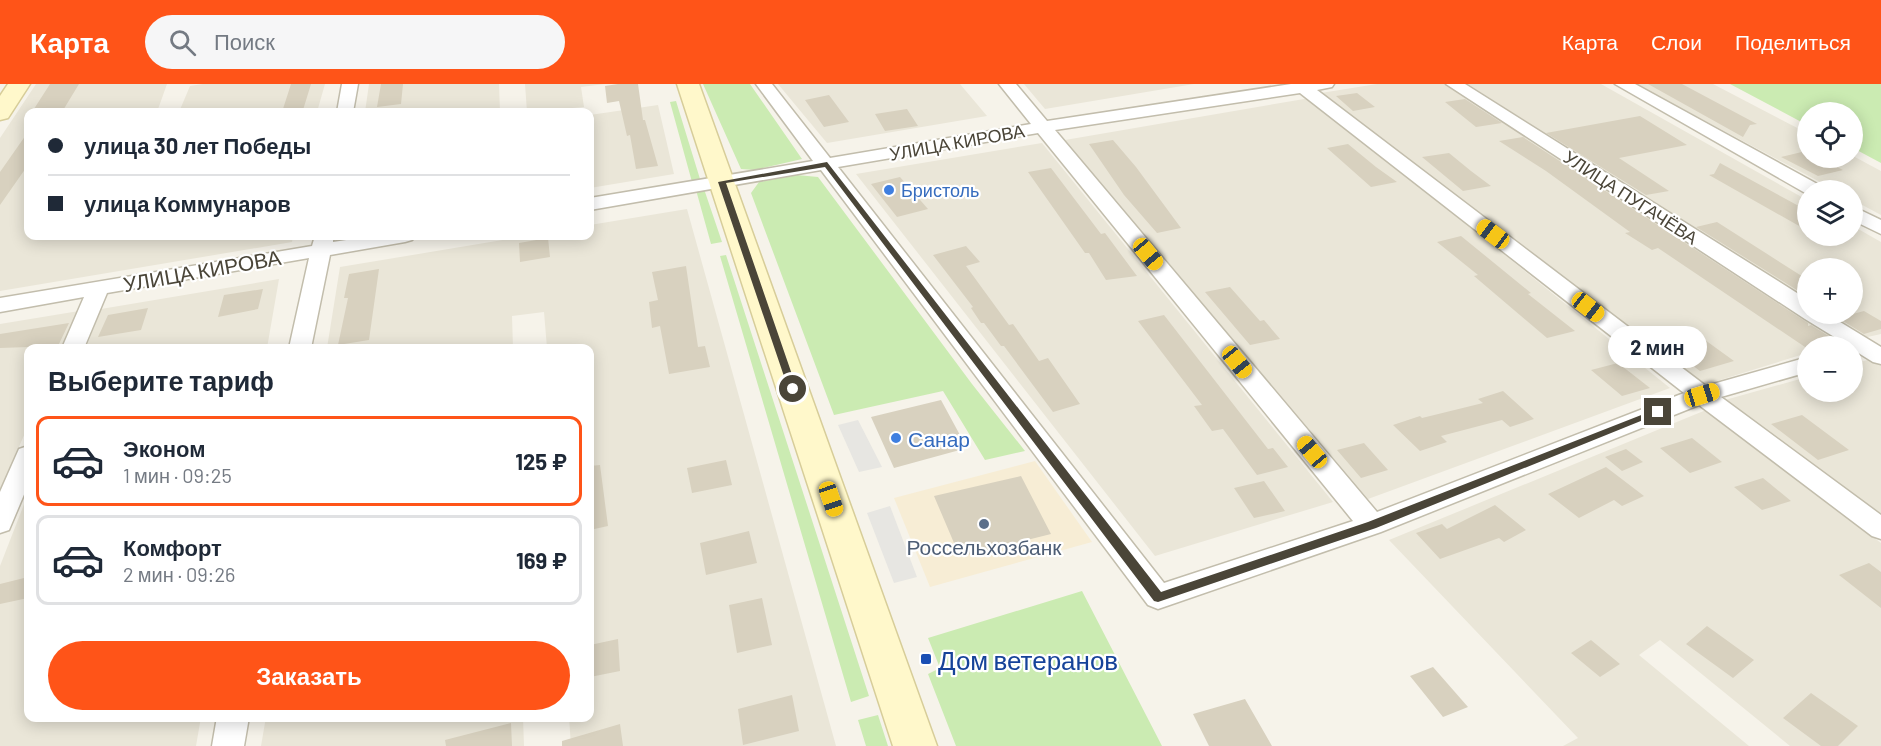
<!DOCTYPE html>
<html lang="ru">
<head>
<meta charset="utf-8">
<style>
	body { margin:0; font-family:Barlow,sans-serif; background:#f6f6f7; color:#1f2937; height:100vh; display:flex; flex-direction:column; font-size:22px; white-space:nowrap }
	* { box-sizing:border-box; margin:0 }
	p { font-size:20px; color:#747a83 }
	.icon { flex:none; width:33px; height:33px; fill:none; stroke:currentColor; stroke-width:2; stroke-linecap:round; stroke-linejoin:round }
	.map { position:relative; flex:1; overflow:hidden }
	.panel { position:absolute; left:24px; top:260px; width:570px; height:378px; display:flex; flex-direction:column; background:#fff; border-radius:12px; box-shadow:0 3px 15px #0003 }
	.panel>* { flex:none }
	.guide { position:absolute; left:24px; top:24px; width:570px; height:132px; border-radius:12px; box-shadow:0 3px 15px #0003; display:grid; align-content:center; height:132px; padding:0 24px; background:#fff }
	.controls { position:absolute; left:1797px; top:18px; display:grid; gap:12px }
	.controls a { display:grid; place-items:center; width:66px; height:66px; border-radius:50%; background:#fff; box-shadow:0 3px 15px #0003; font-size:30px }
	.end { position:absolute; width:27px; height:27px; margin:-14px; border:8px solid #4a4538; background:#fff; box-shadow:0 0 0 3px #fff }
	.from { border-radius:50% }
	.bubble { position:absolute; height:42px; border-radius:21px; background:#fff; box-shadow:0 3px 15px #0003; font-size:20px; font-weight:700; line-height:42px; text-align:center }
	.car { position:absolute; width:18px; height:36px; margin:-18px -9px; border-radius:8px; box-shadow:0 0 4px 2px #0007; background:linear-gradient(#f5c518 24%,#345 0 40%,#f5c518 0 76%,#345 0 86%,#f5c518 0) }
	.guide b { display:flex; align-items:center; gap:21px; height:57px; font-size:22px }
	.guide b+b { border-top:2px solid #e0e1e3 }
	.guide i { width:15px; height:15px; background:#1f2937 }
	ul { padding:0; list-style:none }
	li { display:flex; align-items:center; gap:18px; height:90px; margin:0 12px 9px; padding:0 12px; border:3px solid #e0e1e3; border-radius:12px }
	li div { flex:1 }
	li b { display:block; font-size:22px }
	li em { font-style:normal; font-weight:700 }
	li.on { border-color:#ff5418 }
	li>.icon { width:54px; height:54px; stroke-width:1.5 }
	h2 { padding:0 24px; font-size:27px; line-height:72px }
	.button { display:flex; gap:12px; margin-top:auto; padding:12px 24px }
	.button a { flex:1; height:69px; border-radius:36px; background:#ff5418; color:#fff; font-size:24px; font-weight:700; line-height:69px; text-align:center }
	header { display:flex; align-items:center; gap:36px; box-sizing:border-box; height:84px; padding:0 30px; background:#ff5418; color:#fff }
	header strong { font-size:28px }
	nav { display:flex; gap:33px; margin-inline-start:auto; font-size:21px }
	.search { width:420px; height:54px; background:#f6f6f7; display:flex; align-items:center; gap:15px; box-sizing:border-box; padding:0 21px; border-radius:33px; color:#747a83; font-size:22px }
	.map>svg:first-child { display:block }
</style>
</head>
<body>
<header>
<strong>Карта</strong>
<div class="search"><svg class="icon" aria-label="search" viewBox="0 0 24 24"><circle cx="10" cy="10" r="6"/><path d="M15 15l6 6"/></svg>Поиск</div>
<nav><a>Карта</a><a>Слои</a><a>Поделиться</a></nav>
</header>
<div class="map">
<svg width="1881" height="662" viewBox="0 0 1881 662">
	<rect width="100%" height="100%" fill="#f6f3ea"/>
	<path fill="#eae6d8" d="M36,0H167L157,28H28V152H293L292,158L0,207V54Z
		M203,0H325L317,28H179L190,2Z
		M369,0H499L500,28H365Z
		M525,0H605L581,3L584,23L527,28Z
		M778,0H960L987,32L827,59Z
		M1024,0H1194L1045,25Z
		M1377,0H1451L1841,258L1827,262H1808L1807,269L1704,301L1321,9Z
		M1468,0H1601L1807,116L1808,152H1852L1853,142L1881,158V250L1863,254L1825,230H1852V184H1808L1807,218Z
		M1636,0H1713L1807,49L1808,74L1853,72L1881,87V131L1853,116L1852,106H1835Z
		M1310,14L1670,304L1368,415L1065,56Z
		M658,21L674,90L590,104V31Z
		M1042,59L1333,418L1155,472L856,90Z
		M687,125L836,662H571L569,633H590V264H547L544,228L512,232L513,264H327L340,183L527,152H590V141Z
		M279,195L267,264H86L101,225Z
		M79,227L63,264H28V342L0,407V240Z
		M1871,275L1881,281V433L1725,316L1807,293L1808,308H1852L1853,280Z
		M1706,326L1881,459V662H1790L1660,556L1639,571L1749,662H1563L1578,654L1389,456Z
		M28,410V633H201L196,662H0V482Z
		M266,633H523L524,662H261Z"/>
	<path fill="#f7edd5" d="M1035,377L1092,458L930,503L894,414Z"/>
	<path fill="#cbebb2" d="M703,0H750L802,75L755,86L741,85Z
		M1730,0H1881V79L1853,64L1852,28H1808L1807,41Z
		M676,17L700,95L692,98L670,18Z
		M797,91L818,93L972,300L1025,367L985,376L943,307L834,331L751,109L759,98Z
		M704,105L722,158L711,160L696,106Z
		M726,171L869,612L851,618L720,172Z
		M1082,507L1162,662H956L928,590L940,584L928,554Z
		M878,631L888,662H866L858,636Z"/>
	<path fill="#e7e6e2" d="M858,336L882,383L859,388L838,341Z
		M890,422L917,493L894,499L867,429Z"/>
	<path fill="#d8d1bf" d="M50,0H79L62,28H32Z
		M291,0H311L303,26L282,28Z
		M381,0H403L401,20L377,23Z
		M618,0H638L643,36H645L658,82L636,85L630,51L627,52L619,17L607,19L605,2Z
		M1648,0H1682L1757,40L1750,41L1743,53Z
		M1357,9L1375,23L1353,27L1336,12Z
		M829,11L849,38L824,43L805,16Z
		M1465,15L1502,39L1476,43L1445,18Z
		M907,25L918,42L885,47L875,30Z
		M1640,32L1687,61L1619,74L1669,107L1646,111L1546,49Z
		M28,48V81L0,121V88Z
		M1523,53L1808,239V242L1811,241L1835,256L1808,262V265L1658,164L1652,166L1625,149L1630,148L1546,87L1499,57Z
		M1113,56L1136,83L1181,144L1157,149L1124,111L1089,60Z
		M1348,60L1376,83L1397,98L1371,103L1327,64Z
		M1806,67L1808,74H1819L1843,86L1818,92L1781,73Z
		M1449,69L1471,87L1491,102L1463,107L1422,73Z
		M1720,79L1808,127V147L1709,91L1714,90Z
		M1051,84L1101,150L1105,149L1137,192L1106,196L1089,169H1085L1028,88Z
		M900,93L928,125L897,133L871,100Z
		M1717,138L1808,196V213L1696,143Z
		M1461,152L1531,209L1528,210L1575,247L1547,254L1474,192L1478,191L1437,158Z
		M548,154L550,173L520,178L519,159Z
		M966,162L980,178L966,182L1009,241L1013,240L1039,277L1048,274L1080,320L1053,328L1004,262H1001L984,239H981L971,224L973,223L933,171Z
		M686,182L698,263L705,262L710,283L669,290L660,242L652,244L649,218L658,216L652,188Z
		M379,185L369,256L338,261L348,214H344L349,190Z
		M1230,203L1260,237L1264,236L1280,255L1250,261L1205,208Z
		M263,205L258,225L218,233L224,211Z
		M148,224L141,246L98,253L108,231Z
		M1864,227L1881,237V245L1864,250L1838,234Z
		M1164,231L1268,365L1273,364L1288,383L1257,391L1223,345L1212,347L1194,322L1202,321L1138,237Z
		M69,239L58,262L0,264V250Z
		M1705,256L1734,277L1700,287L1672,266Z
		M1618,279L1650,304L1622,312L1591,286Z
		M1503,307L1534,335L1510,343L1502,336L1441,352L1447,358L1420,367L1393,341L1420,332L1422,334L1483,319L1478,315Z
		M941,316L967,364L894,384L871,333Z
		M1802,331L1849,366L1818,376L1771,340Z
		M1692,354L1722,378L1690,389L1660,364Z
		M1364,359L1388,386L1361,394L1337,366Z
		M1626,365L1643,378L1622,387L1605,373Z
		M726,376L732,401L692,409L687,384Z
		M600,381L608,442L590,446V382Z
		M1606,383L1644,412L1622,422L1614,416L1579,434L1548,410Z
		M1021,392L1051,450L960,473L934,412Z
		M1763,394L1791,417L1762,426L1734,403Z
		M1264,397L1285,427L1254,434L1234,404Z
		M1495,421L1526,446L1504,458L1499,454L1440,475L1416,449L1442,440L1447,445Z
		M749,447L757,479L706,491L700,459Z
		M1869,479L1881,488V524L1839,491Z
		M28,493V514L0,520V500Z
		M762,514L772,561L737,569L729,521Z
		M1707,542L1754,576L1733,594L1686,560Z
		M618,555L620,587L590,593V561Z
		M1591,556L1620,580L1600,593L1571,569Z
		M1433,583L1468,623L1443,633L1410,592Z
		M1811,609L1858,642L1838,662H1821L1783,634Z
		M792,611L799,647L743,661L738,625Z
		M1245,615L1272,662H1209L1193,630Z
		M511,639L512,662H446L445,656Z
		M620,640L623,662H562V657Z"/>
	<g fill="none" stroke-linecap="round" stroke-linejoin="round">
		<defs>
			<path id="street" d="M342,0H358L353,28H337Z
				M756,0H772L830,74L1031,40L999,0H1016L1047,37L1291,0H1334L1332,3L1317,6L1706,302L1808,273V288L1721,313L1881,431V455L1872,452L1699,321L1381,448L1158,525L1148,521L821,86L590,126V114L813,77ZM1300,9L1684,309L1377,428L1055,46ZM1038,49L1353,437L1164,499L838,83Z
				M1446,0H1465L1808,216V230H1827L1881,263V280L1873,278L1852,265V262H1849L1805,235Z
				M1615,0H1635L1821,102L1823,106H1808L1807,110Z
				M1852,122L1881,136V150L1852,136Z
				M315,152H333V158L373,152H415L412,156L405,158L330,171L311,264H289L309,174L107,209L84,264H62L84,213L0,228V214L312,162Z
				M28,362V401L9,446L0,449V408L19,365Z
				M217,633H249L244,662H212Z"/>
			<path id="secondary" d="M8,0H30L8,34L0,36V12Z
				M677,0H699L937,662H893Z"/>
		</defs>
		<use href="#street" stroke="#c2bdac" stroke-width="3"/>
		<use href="#secondary" stroke="#d7cd99" stroke-width="3"/>
		<use href="#street" fill="#fff" fill-rule="evenodd"/>
		<use href="#secondary" fill="#fff8cb" fill-rule="evenodd"/>
	</g>
	<path fill="#4a4538" d="M827,78L1161,508L1368,438L1654,326H1661L1663,328L1376,444L1158,518L1154,517L825,83L726,99L797,305L796,307H789L718,98Z"/>
	<g fill="#3f7fe0" stroke="#fff" stroke-width="2">
		<circle cx="889" cy="106" r="6"/>
		<circle cx="896" cy="354" r="6"/>
	</g>
	<circle fill="#5c6f8a" stroke="#fff" stroke-width="2" cx="984" cy="440" r="6"/>
	<rect fill="#1a4fb4" stroke="#fff" stroke-width="2" x="920" y="569" width="12" height="12" rx="3"/>
	<g text-anchor="middle" dominant-baseline="central" stroke-width="4.5" stroke-linejoin="round" paint-order="stroke">
		<g font-size="18" fill="#4a4538" stroke="#fff">
			<text transform="translate(957 58) rotate(-10)">УЛИЦА КИРОВА</text>
			<text transform="translate(1631 113) rotate(33)">УЛИЦА ПУГАЧЁВА</text>
		</g>
		<g font-size="18" fill="#366cbe" stroke="#fff" text-anchor="start">
			<text x="901" y="106">Бристоль</text>
		</g>
		<g font-size="21" fill="#4a4538" stroke="#fff">
			<text transform="translate(202 186) rotate(-10)">УЛИЦА КИРОВА</text>
		</g>
		<g font-size="21" fill="#366cbe" stroke="#fff" text-anchor="start">
			<text x="908" y="354">Санар</text>
		</g>
		<g font-size="21" fill="#4e5e75" stroke="#fff">
			<text x="984" y="462">Россельхозбанк</text>
		</g>
		<g font-size="26" fill="#164399" stroke="#fff" text-anchor="start">
			<text x="938" y="575">Дом ветеранов</text>
		</g>
	</g>
</svg>
<div class="controls">
<a><svg class="icon" aria-label="locate" viewBox="0 0 24 24"><circle cx="12" cy="12" r="6"/><path d="M12 2v4M12 18v4M2 12h4M18 12h4"/></svg></a>
<a><svg class="icon" aria-label="layers" viewBox="0 0 24 24"><path d="M12 4l9 5-9 5-9-5zM3 14l9 5 9-5"/></svg></a>
<a>+</a>
<a>−</a>
</div>
<i class="end from" style="left:793px;top:305px"></i>
<i class="end" style="left:1658px;top:328px"></i>
<div class="bubble" style="left:1608px;top:242px;width:99px">2 мин</div>
<i class="car" style="left:1493px;top:150px;rotate:307deg"></i>
<i class="car" style="left:1148px;top:170px;rotate:140deg"></i>
<i class="car" style="left:1588px;top:223px;rotate:128deg"></i>
<i class="car" style="left:1237px;top:278px;rotate:141deg"></i>
<i class="car" style="left:1702px;top:311px;rotate:73deg"></i>
<i class="car" style="left:1312px;top:368px;rotate:320deg"></i>
<i class="car" style="left:831px;top:415px;rotate:161deg"></i>
<div class="guide">
<b><i class="from"></i>улица 30 лет Победы</b>
<b><i></i>улица Коммунаров</b>
</div>
<section class="panel">
<h2>Выберите тариф</h2>
<ul>
<li class="on"><svg class="icon" aria-label="car" viewBox="0 0 24 24"><path d="M5 17H2v-5l4-1 3-4h7l3 4 3 1v5h-3M9 17h6M6 11h13"/><circle cx="7" cy="17" r="2"/><circle cx="17" cy="17" r="2"/></svg><div><b>Эконом</b><p>1 мин · 09:25</p></div><em>125 ₽</em></li>
<li><svg class="icon" aria-label="car" viewBox="0 0 24 24"><path d="M5 17H2v-5l4-1 3-4h7l3 4 3 1v5h-3M9 17h6M6 11h13"/><circle cx="7" cy="17" r="2"/><circle cx="17" cy="17" r="2"/></svg><div><b>Комфорт</b><p>2 мин · 09:26</p></div><em>169 ₽</em></li>
</ul>
<div class="button"><a>Заказать</a></div>
</section>
</div>
</body>
</html>
